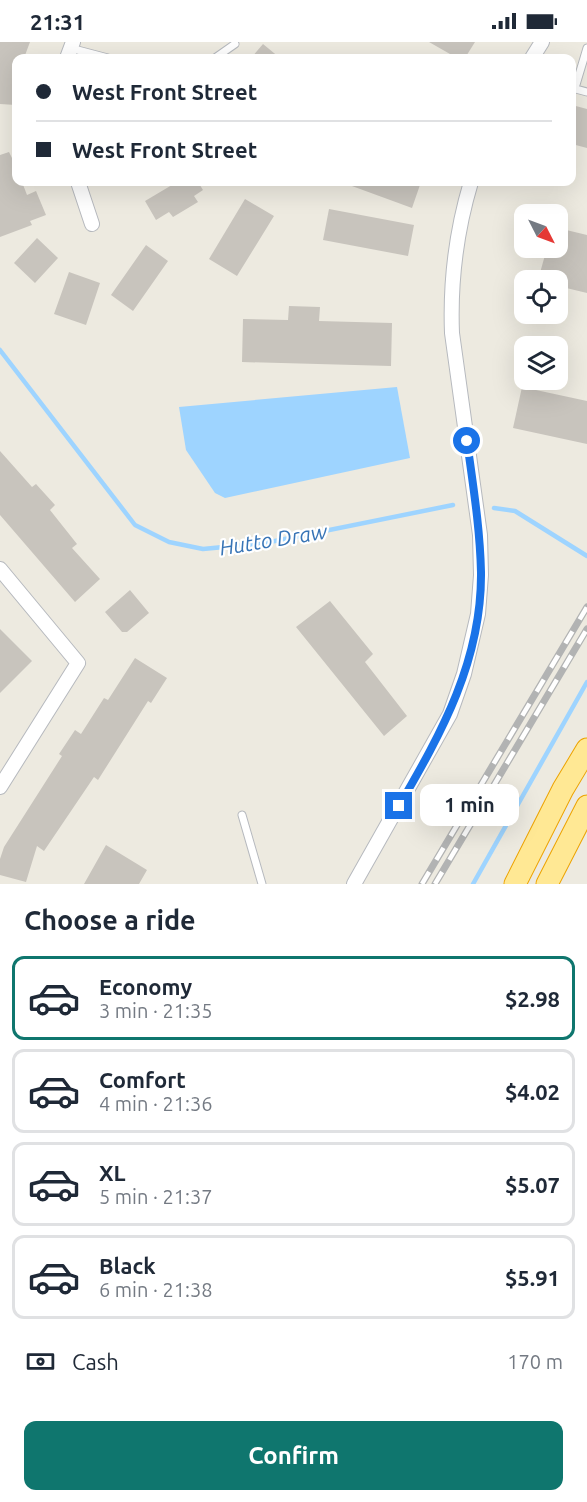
<!DOCTYPE html>
<html lang="en">
<head>
<meta charset="utf-8">
<style>
	body { margin:0; font-family:Ubuntu,sans-serif; background:#f2f2f3; color:#1f2937; height:100vh; display:flex; flex-direction:column; font-size:22px; white-space:nowrap }
	* { box-sizing:border-box; margin:0 }
	p { font-size:20px; color:#747a83 }
	.icon { flex:none; width:33px; height:33px; fill:none; stroke:currentColor; stroke-width:2; stroke-linecap:round; stroke-linejoin:round }
	.map { position:relative; height:842px; overflow:hidden }
	.panel { display:flex; flex-direction:column; background:#fff; flex:1 }
	.panel>* { flex:none }
	.guide { position:absolute; left:12px; top:12px; width:564px; height:132px; border-radius:12px; box-shadow:0 6px 24px #0002; display:grid; align-content:center; height:132px; padding:0 24px; background:#fff }
	.needle { width:39px; rotate:132deg }
	.tools { position:absolute; left:514px; top:162px; display:grid; gap:12px }
	.tools a { display:grid; place-items:center; width:54px; height:54px; border-radius:12px; background:#fff; box-shadow:0 6px 24px #0002; font-size:30px }
	.end { position:absolute; width:27px; height:27px; margin:-14px; border:8px solid #1a73e8; background:#fff; box-shadow:0 0 0 3px #fff }
	.from { border-radius:50% }
	.bubble { position:absolute; height:42px; border-radius:12px; background:#fff; box-shadow:0 6px 24px #0002; font-size:20px; font-weight:700; line-height:42px; text-align:center }
	.guide b { display:flex; align-items:center; gap:21px; height:57px; font-size:22px }
	.guide b+b { border-top:2px solid #e0e1e3 }
	.guide i { width:15px; height:15px; background:#1f2937 }
	ul { padding:0; list-style:none }
	li { display:flex; align-items:center; gap:18px; height:84px; margin:0 12px 9px; padding:0 12px; border:3px solid #e0e1e3; border-radius:12px }
	li div { flex:1 }
	li b { display:block; font-size:22px }
	li em { font-style:normal; font-weight:700 }
	li.active { border-color:#0f766e }
	li>.icon { width:54px; height:54px; stroke-width:1.5 }
	h2 { padding:0 24px; font-size:27px; line-height:72px }
	.pay { display:flex; align-items:center; gap:15px; height:66px; padding:0 24px; font-size:22px }
	.pay p { margin-inline-start:auto }
	.cta { display:flex; gap:12px; margin-top:auto; padding:12px 24px }
	.cta a { flex:1; height:69px; border-radius:12px; background:#0f766e; color:#fff; font-size:24px; font-weight:700; line-height:69px; text-align:center }
	.status { display:flex; justify-content:space-between; align-items:center; height:42px; padding:0 30px; background:#fff; direction:ltr }
	.status svg { height:16px; fill:currentColor }
	.map>svg:first-child { display:block }
</style>
</head>
<body>
<div class="status"><b>21:31</b><svg viewBox="0 0 49 12"><path d="M0 12V9h3v3zM5 12V6h3v6zM10 12V3h3v9zM15 12V0h3v12zM26 1h20v11H26zM47 4h2v5h-2z"/></svg></div>
<div class="map">
<svg width="587" height="842" viewBox="0 0 587 842">
	<rect width="100%" height="100%" fill="#edeae0"/>
	<path fill="#9ed4ff" d="M397,345L410,416L225,456L215,451L186,408L179,365Z"/>
	<g fill="none" stroke-linecap="round" stroke-linejoin="round">
		<path stroke="#9ed4ff" stroke-width="4.5" d="M0,308L135,483L169,500L203,507L265,501L453,463
			M494,466L515,469L587,514
			M473,842L587,640"/>
	</g>
	<path fill="#c8c4bd" d="M0,0H30L24,16H16V63L0,62Z
		M429,0H475L465,16H457Z
		M263,2L280,16H251Z
		M572,63L587,67V106L572,102Z
		M9,110L12,116L16,114V140H22L27,153L36,149L46,173L30,179L32,183L0,195V113Z
		M177,140H198L203,148L194,154L198,160L173,175L169,170L156,178L145,159Z
		M341,140H421L412,166Z
		M245,157L274,174L237,234L209,217Z
		M329,167L414,183L408,214L323,198Z
		M558,186L587,193V251L558,244V238H538L547,206H558Z
		M37,196L58,216L35,241L14,221Z
		M146,203L168,219L133,269L111,253Z
		M69,230L100,241L86,283L54,272Z
		M289,264L320,265L319,279L392,281L391,324L242,320L243,277L288,278Z
		M522,345L587,359V402L513,386Z
		M0,409L32,445L36,442L55,463L50,468L77,502L72,506L100,537L75,560L0,473Z
		M130,548L149,571L127,590H122L105,570Z
		M330,559L373,612L365,620L407,674L384,694L296,585Z
		M0,587L32,619L0,651Z
		M135,616L167,636L151,661L148,659L98,738L94,735L44,809L37,804L26,840L0,833V817L4,805L62,714L59,712L75,688L81,692L104,656L108,658Z
		M106,803L147,828L139,842H84Z"/>
	<g fill="none" stroke-linecap="round" stroke-linejoin="round">
		<defs>
			<path id="service" d="M70,6L108,16
				M215,16L235,2
				M572,46L587,50
				M575,46L587,6
				M242,773L262,842"/>
			<path id="minor" d="M67,16L73,0
				M532,16L542,0
				M78,140L92,182
				M0,527L78,621L0,745
				M354,842L450,672L464,632L478,572L481,533L480,493L452,291C450,239 456,190 471,140"/>
			<path id="trunk" d="M515,842L563,747L587,707
				M547,842L587,764"/>
		</defs>
		<use href="#service" stroke="#b6b9be" stroke-width="9"/>
		<use href="#minor" stroke="#b6b9be" stroke-width="16"/>
		<use href="#trunk" stroke="#eda300" stroke-width="23"/>
		<use href="#service" stroke="#fff" stroke-width="7"/>
		<use href="#minor" stroke="#fff" stroke-width="14"/>
		<use href="#trunk" stroke="#ffe894" stroke-width="21"/>
		<defs>
			<path id="rail" d="M422,842L587,565
				M435,842L587,587"/>
		</defs>
		<use href="#rail" stroke="#b2b3b3" stroke-width="7"/>
		<use href="#rail" stroke="#fff" stroke-width="4.5" stroke-dasharray="14" stroke-linecap="butt"/>
	</g>
	<g fill="none" stroke-linecap="round" stroke-linejoin="round">
		<path stroke="#1a73e8" stroke-width="8" d="M399,764C442,690 482,618 481,530C480,486 473,443 467,399"/>
	</g>
	<g text-anchor="middle" dominant-baseline="central" stroke-width="4.5" stroke-linejoin="round" paint-order="stroke">
		<g font-size="21" font-style="italic" fill="#3774b6" stroke="#fff">
			<text transform="translate(273 497) rotate(-9)">Hutto Draw</text>
		</g>
	</g>
</svg>
<div class="tools">
<a><svg class="needle" viewBox="-14 -14 28 28"><path d="M0-13l5 13h-10z" fill="#e53935"/><path d="M0 13l5-13h-10z" fill="#747a83"/></svg></a>
<a><svg class="icon" aria-label="locate" viewBox="0 0 24 24"><circle cx="12" cy="12" r="6"/><path d="M12 2v4M12 18v4M2 12h4M18 12h4"/></svg></a>
<a><svg class="icon" aria-label="layers" viewBox="0 0 24 24"><path d="M12 4l9 5-9 5-9-5zM3 14l9 5 9-5"/></svg></a>
</div>
<i class="end from" style="left:467px;top:399px"></i>
<i class="end" style="left:399px;top:764px"></i>
<div class="bubble" style="left:420px;top:742px;width:99px">1 min</div>
<div class="guide">
<b><i class="from"></i>West Front Street</b>
<b><i></i>West Front Street</b>
</div>
</div>
<section class="panel">
<h2>Choose a ride</h2>
<ul>
<li class="active"><svg class="icon" aria-label="car" viewBox="0 0 24 24"><path d="M5 17H2v-5l4-1 3-4h7l3 4 3 1v5h-3M9 17h6M6 11h13"/><circle cx="7" cy="17" r="2"/><circle cx="17" cy="17" r="2"/></svg><div><b>Economy</b><p>3 min · 21:35</p></div><em>$2.98</em></li>
<li><svg class="icon" aria-label="car" viewBox="0 0 24 24"><path d="M5 17H2v-5l4-1 3-4h7l3 4 3 1v5h-3M9 17h6M6 11h13"/><circle cx="7" cy="17" r="2"/><circle cx="17" cy="17" r="2"/></svg><div><b>Comfort</b><p>4 min · 21:36</p></div><em>$4.02</em></li>
<li><svg class="icon" aria-label="car" viewBox="0 0 24 24"><path d="M5 17H2v-5l4-1 3-4h7l3 4 3 1v5h-3M9 17h6M6 11h13"/><circle cx="7" cy="17" r="2"/><circle cx="17" cy="17" r="2"/></svg><div><b>XL</b><p>5 min · 21:37</p></div><em>$5.07</em></li>
<li><svg class="icon" aria-label="car" viewBox="0 0 24 24"><path d="M5 17H2v-5l4-1 3-4h7l3 4 3 1v5h-3M9 17h6M6 11h13"/><circle cx="7" cy="17" r="2"/><circle cx="17" cy="17" r="2"/></svg><div><b>Black</b><p>6 min · 21:38</p></div><em>$5.91</em></li>
</ul>
<div class="pay"><svg class="icon" aria-label="cash" viewBox="0 0 24 24"><path d="M3 7h18v10H3z"/><circle cx="12" cy="12" r="2"/></svg>Cash<p>170 m</p></div>
<div class="cta"><a>Confirm</a></div>
</section>
</body>
</html>
